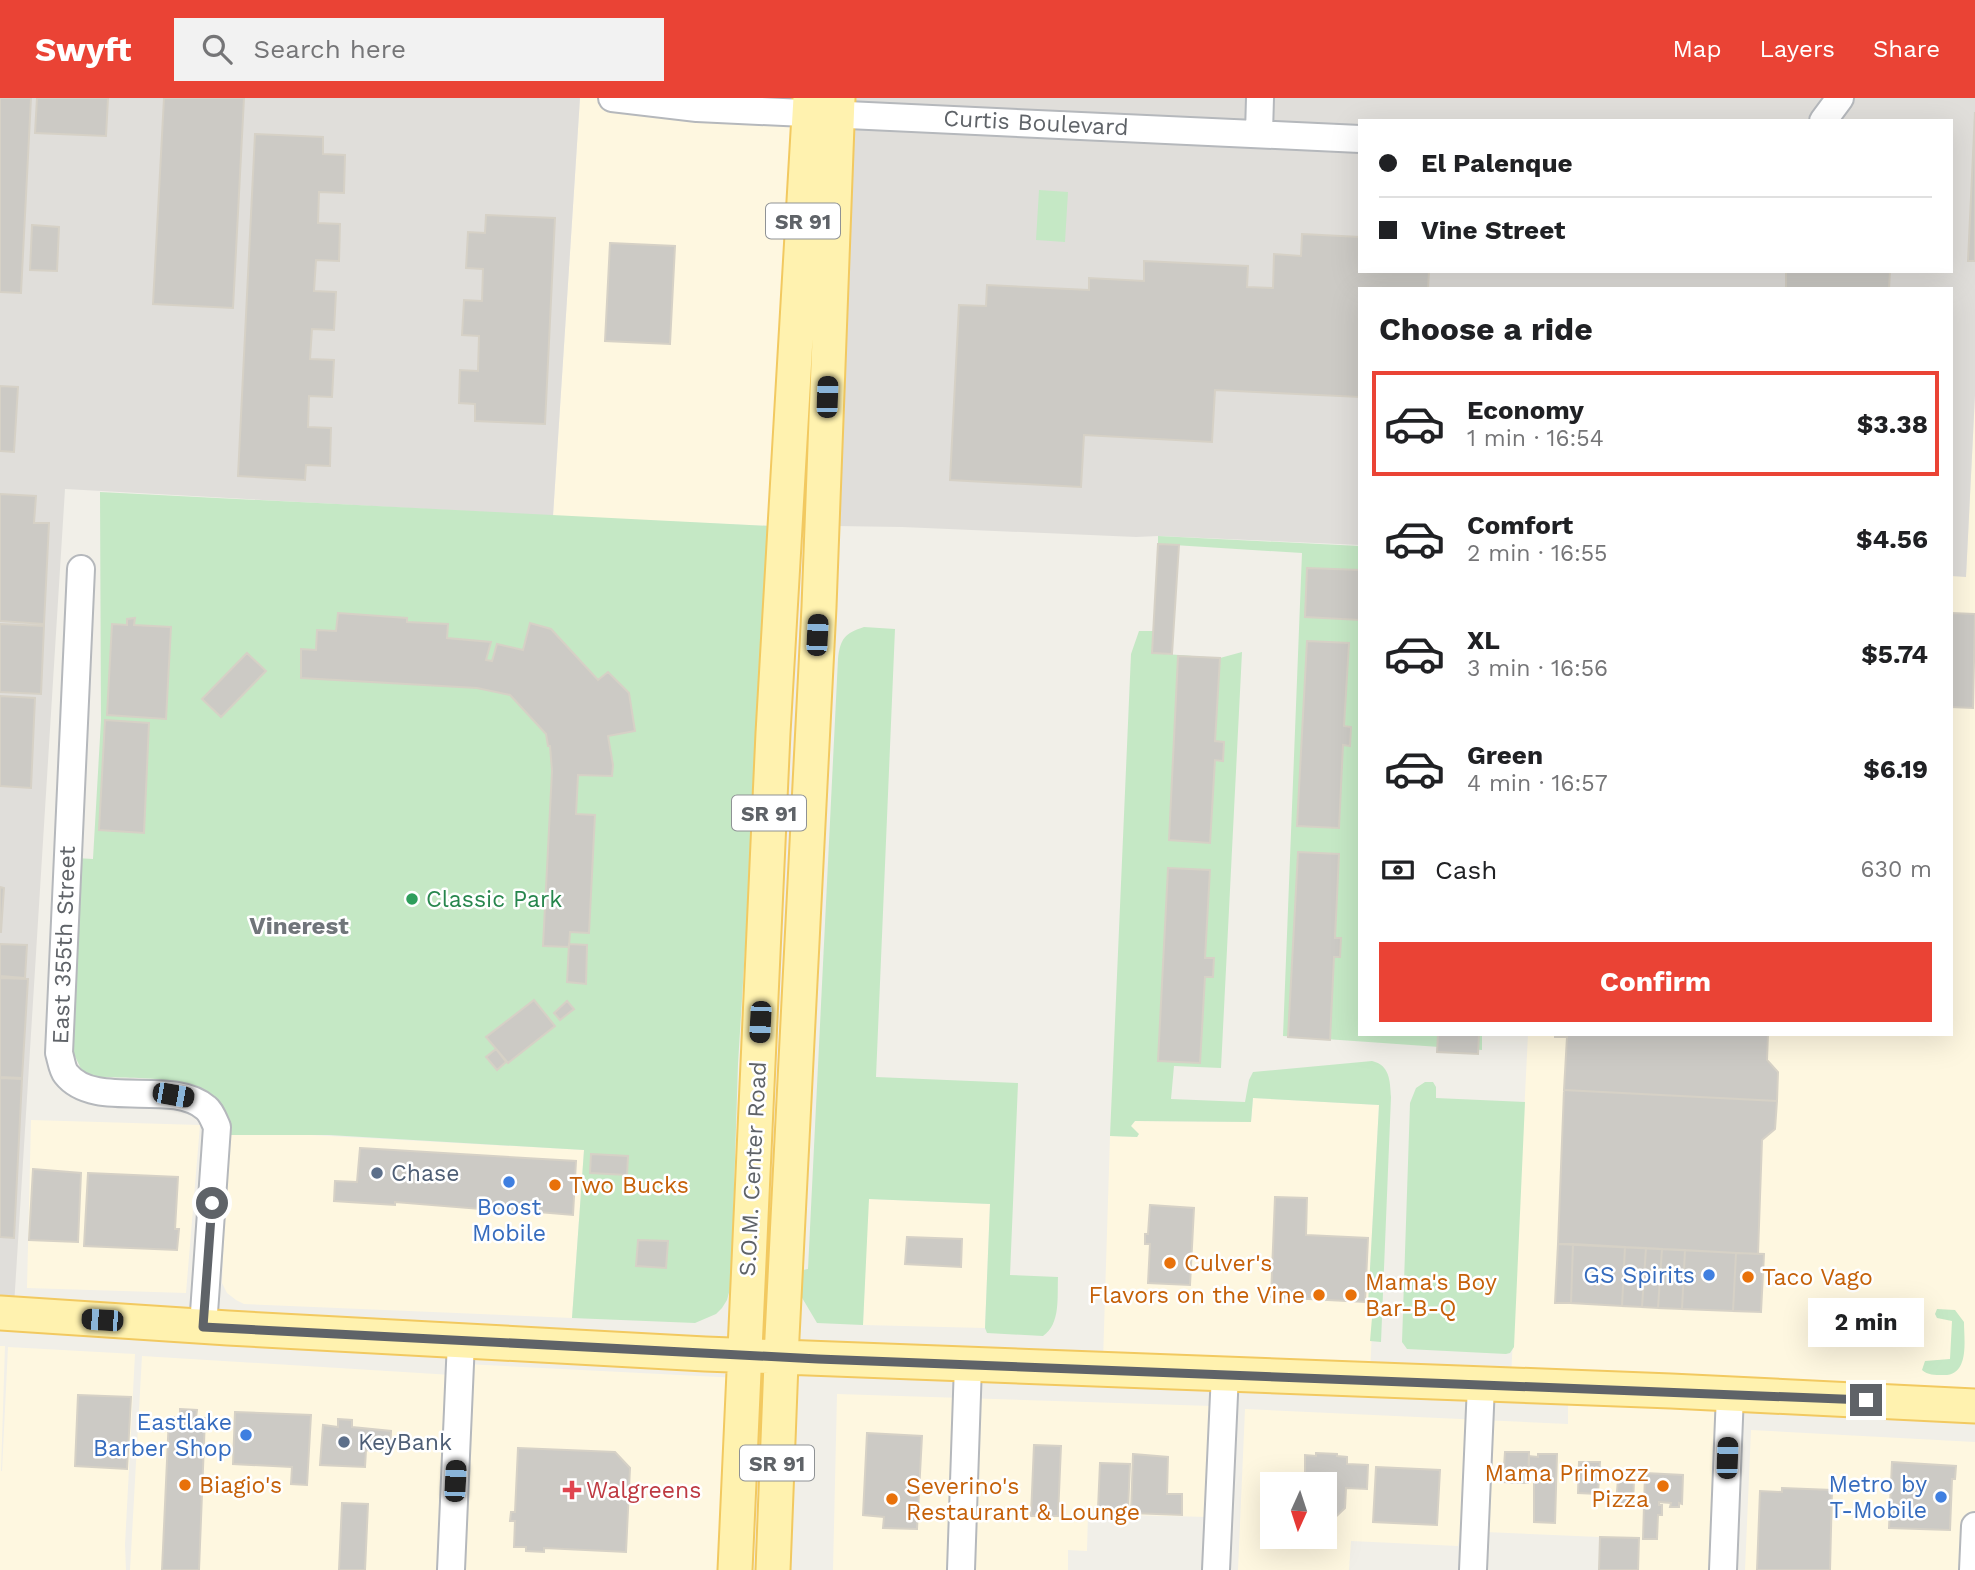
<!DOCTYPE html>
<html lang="en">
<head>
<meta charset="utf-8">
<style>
	body { margin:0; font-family:"Work Sans",sans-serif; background:#f2f2f2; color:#202124; height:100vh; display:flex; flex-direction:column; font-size:26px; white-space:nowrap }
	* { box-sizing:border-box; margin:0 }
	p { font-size:23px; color:#757577 }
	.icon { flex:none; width:38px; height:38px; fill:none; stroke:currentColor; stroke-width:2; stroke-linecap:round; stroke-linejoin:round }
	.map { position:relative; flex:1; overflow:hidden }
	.details { position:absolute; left:1358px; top:189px; width:595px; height:749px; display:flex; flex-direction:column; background:#fff; border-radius:0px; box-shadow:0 7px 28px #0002 }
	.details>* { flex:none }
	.hud { position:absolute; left:1358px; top:21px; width:595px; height:154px; border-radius:0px; box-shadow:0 7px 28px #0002; display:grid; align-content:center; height:154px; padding:0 21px; background:#fff }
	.needle { width:46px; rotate:183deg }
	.tools { position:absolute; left:1260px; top:1374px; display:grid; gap:14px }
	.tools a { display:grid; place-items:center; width:77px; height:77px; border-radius:0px; background:#fff; box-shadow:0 7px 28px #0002; font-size:35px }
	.end { position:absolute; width:32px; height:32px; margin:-16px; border:9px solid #5f6368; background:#fff; box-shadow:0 0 0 4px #fff }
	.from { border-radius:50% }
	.bubble { position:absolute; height:49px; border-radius:0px; background:#fff; box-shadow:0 7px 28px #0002; font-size:23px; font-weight:700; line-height:49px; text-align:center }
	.car { position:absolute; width:21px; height:42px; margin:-21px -10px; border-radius:9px; box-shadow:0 0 5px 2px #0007; background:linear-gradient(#222 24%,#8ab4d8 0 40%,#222 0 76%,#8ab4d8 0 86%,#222 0) }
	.hud b { display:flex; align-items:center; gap:24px; height:66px; font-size:26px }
	.hud b+b { border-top:2px solid #e0e0e0 }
	.hud i { width:18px; height:18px; background:#202124 }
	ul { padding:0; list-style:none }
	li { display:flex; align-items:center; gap:21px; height:105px; margin:0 14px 10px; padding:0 7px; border:4px solid transparent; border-radius:0px }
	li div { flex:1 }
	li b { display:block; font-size:26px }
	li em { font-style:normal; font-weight:700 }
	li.active { border-color:#ea4335 }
	li>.icon { width:63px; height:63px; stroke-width:1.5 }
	h2 { padding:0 21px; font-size:32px; line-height:84px }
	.pay { display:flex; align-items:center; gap:18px; height:77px; padding:0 21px; font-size:26px }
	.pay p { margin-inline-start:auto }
	.primary-button { display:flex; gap:14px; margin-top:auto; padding:14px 21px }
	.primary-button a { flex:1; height:80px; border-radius:0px; background:#ea4335; color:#fff; font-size:28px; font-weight:700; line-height:80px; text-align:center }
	header { display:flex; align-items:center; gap:42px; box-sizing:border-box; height:98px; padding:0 35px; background:#ea4335; color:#fff }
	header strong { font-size:33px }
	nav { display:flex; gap:38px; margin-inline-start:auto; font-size:24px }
	.search { width:490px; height:63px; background:#f2f2f2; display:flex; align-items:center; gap:18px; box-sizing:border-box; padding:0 24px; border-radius:0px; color:#757577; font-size:26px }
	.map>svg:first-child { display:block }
</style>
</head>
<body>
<header>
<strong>Swyft</strong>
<div class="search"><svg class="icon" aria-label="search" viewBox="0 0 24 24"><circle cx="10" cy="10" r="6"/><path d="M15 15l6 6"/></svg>Search here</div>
<nav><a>Map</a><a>Layers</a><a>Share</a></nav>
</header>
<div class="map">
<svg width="1975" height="1472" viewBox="0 0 1975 1472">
	<rect width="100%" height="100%" fill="#f1efe8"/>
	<path fill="#fef7e0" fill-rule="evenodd" d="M580,0H795L771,428L553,418Z
		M1975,297V1302L1511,1280L1528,936H1951V478H1966Z
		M1253,1000L1379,1007L1368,1207L1373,1208L1370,1277L1103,1263L1110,1038L1138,1039L1131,1028L1135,1023L1251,1024Z
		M31,1022L200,1027L186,1195L27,1190Z
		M293,1036L584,1052L572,1220L244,1206L236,1202L227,1195L222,1185L228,1037Z
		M868,1101L990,1106L985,1230L863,1227Z
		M0,1248H5L1,1373H2L8,1249L135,1256L125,1447L126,1472H0Z
		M142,1258L452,1277L445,1472H130Z
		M465,1266L739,1280L731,1472H455Z
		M837,1296L1212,1308L1208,1419L1088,1416L1087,1453L1068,1452V1472H833Z
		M1568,1301L1725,1303L1718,1472H1599V1439L1461,1433L1458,1448L1351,1443L1349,1472H1238L1245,1311L1568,1326ZM1272,1386H1325V1438H1272Z
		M1751,1332L1975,1344V1472H1745Z"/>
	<path fill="#e0deda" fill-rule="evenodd" d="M0,0H580L553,418L65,391L14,1208L0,1207Z
		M850,0H1975V297L1966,479L1951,478V191H1360V447L1158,438L1136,439L902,429L835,428ZM1360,23H1951V173H1360Z"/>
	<path fill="#c5e8c5" d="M1039,92L1068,94L1065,144L1036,142Z
		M100,394L771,428L738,966L731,1187L727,1202L722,1210L716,1216L695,1225L572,1220L584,1052L329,1037H228C225,1027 224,1014 219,1006C199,975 128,981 95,979L82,973L73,954L71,923L76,760L93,761L101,622Z
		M1158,438L1360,448V936H1482V952L1283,938L1302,455L1158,446Z
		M864,529L895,531L876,979L1018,985L1010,1177L1058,1179C1057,1198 1061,1226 1043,1238L987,1235L985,1230L990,1106L869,1101L863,1227L817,1225L801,1198L803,1172L808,1171L838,561C840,541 845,535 864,529Z
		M1139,533H1153L1152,555L1220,560L1242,554L1221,970L1174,968L1171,1001L1245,1004L1249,982L1253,974L1372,963C1390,967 1390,983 1391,999L1381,1244L1370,1243L1373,1208L1368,1207L1379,1007L1253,1000L1251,1024L1135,1023L1131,1028L1139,1036L1137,1039L1110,1038L1131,556Z
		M1425,984H1433L1436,989V1000L1525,1004L1514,1249L1510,1255L1506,1256L1407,1251L1402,1244L1410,1005L1416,990Z
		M1937,1211L1955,1212L1964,1224C1964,1242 1970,1278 1943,1277C1934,1277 1928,1277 1922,1272L1925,1263L1950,1261L1952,1223L1937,1220L1935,1216Z"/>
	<path fill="#cccac5" stroke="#d6d1c6" stroke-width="2" d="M0,0H31L21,195L0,194Z
		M37,0H108L106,38L35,35Z
		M164,0H244L233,210L153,206Z
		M1975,14V163H1968Z
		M255,36L323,39V56L345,57L344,95L319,94L318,125L340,126L339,163L316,162L314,193L336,194L334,232L312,231L310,261L334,262L332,299L309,298L308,329L331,330L330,368L306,367L305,382L238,378Z
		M486,117L555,120L545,326L475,323V306L459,305L460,272L478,273L479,238L462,237L464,202L482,203L483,171L466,170L468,134L485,135Z
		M32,127L59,129L57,173L30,172Z
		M1302,136L1360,139V173H1429L1428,191H1360V299L1215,292L1212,344L1084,337L1081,389L950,382L959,207L986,208L987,187L1089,192V180L1144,183V163L1248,168L1247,189L1273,190L1274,156L1301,158Z
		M610,145L675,148L670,246L605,243Z
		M1786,173H1890L1889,191H1786Z
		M0,288L18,289L14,354L0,353Z
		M0,396L36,398L34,425H49L44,526L0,523Z
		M1158,446L1179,447L1172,556L1152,555Z
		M1307,470L1360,472V522L1305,519Z
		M338,515L407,520V524L448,526L447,540L491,544L486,562L492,563L497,546L523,552L530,525L551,531L598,582L608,574L629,595L635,633L608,638L613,667L612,678L578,677L576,716L595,717L589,835L570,834L569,849L543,848L552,673L550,648H548L546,636L510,597L477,590L301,580V551L316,552L317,532L336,533Z
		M1951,515L1975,516L1973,610L1951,609Z
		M135,520L134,527L171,529L166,621L107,617L112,526L127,527V521Z
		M0,526L44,528L41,596L0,594Z
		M1307,543L1349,545L1344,628L1351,629L1350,648L1343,647L1339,730L1297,728Z
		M247,555L266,573L221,619L202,601Z
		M1178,558L1220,560L1215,643L1224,644L1223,663L1215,662L1210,745L1169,742Z
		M0,598L35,600L31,690L0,688Z
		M105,622L149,625L144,735L99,732Z
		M1298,754L1339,756L1335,840H1341L1340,859H1334L1330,942L1288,939Z
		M1168,770L1210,772L1205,860H1214L1213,879H1205L1200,965L1158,963Z
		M0,789L4,790L1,834H0Z
		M0,846L27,847L25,880L0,878Z
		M569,846L587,847L586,886L567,884Z
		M0,880L28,881L22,980L0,979Z
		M534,902L555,928L508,965L486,939Z
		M567,903L574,911L560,922L554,915Z
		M1438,936H1479L1478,956L1437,954Z
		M1555,936H1768L1767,962L1778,974L1777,1003L1564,992L1567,939H1555Z
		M496,951L506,964L497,972L486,959Z
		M0,980L22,981L14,1140L0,1139Z
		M1564,992L1777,1003L1775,1031L1762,1042L1758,1156L1558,1146Z
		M360,1050L576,1063L573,1117L480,1109V1111L395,1104V1107L334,1103L335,1083L357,1084Z
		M591,1056L628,1058L627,1077L590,1075Z
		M33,1071L81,1075L78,1144L29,1142Z
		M88,1075L178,1079L175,1131H179L177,1152L84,1148Z
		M1275,1099L1307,1100L1306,1137L1368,1140L1365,1204L1271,1199Z
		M1150,1107L1194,1110L1190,1187L1148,1185L1150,1146H1145V1136H1148Z
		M907,1139L962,1141L961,1169L905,1166Z
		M638,1142L668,1143L666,1170L636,1168Z
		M1558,1146H1573L1571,1205H1555Z
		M1573,1146L1625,1149L1622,1208L1571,1205Z
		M1625,1149L1646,1150L1642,1209L1622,1208Z
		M1646,1150L1662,1151L1658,1210L1642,1209Z
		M1662,1151L1685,1152L1682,1211L1658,1210Z
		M1685,1152L1736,1155L1733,1213L1682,1211Z
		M1736,1155L1764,1156L1761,1214L1733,1213Z
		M78,1297L131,1299L127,1371L75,1368Z
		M180,1311L197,1312L196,1320H205L199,1472H162L169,1319H180Z
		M235,1314L311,1317L307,1387L291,1386L292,1369L233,1366Z
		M338,1321L352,1322V1329L391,1333L390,1354L366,1352L365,1369L320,1367L323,1327L338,1329Z
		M867,1335L922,1338L917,1431L883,1430L884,1419L863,1417Z
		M1034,1347L1061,1348L1058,1418H1031Z
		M518,1350L615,1354L630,1370L626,1454L544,1450V1454L526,1453V1449H514L515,1423H510L511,1414H515Z
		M1505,1354H1529L1528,1385L1503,1384Z
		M1316,1355L1337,1356V1358L1347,1359V1366L1368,1367L1367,1391L1346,1390L1345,1410L1326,1428L1325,1386H1301L1302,1379H1305V1357L1316,1358Z
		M1133,1356L1168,1359L1167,1396H1182V1417L1131,1415Z
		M1538,1356H1557L1555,1425L1534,1424V1372H1529V1358L1538,1359Z
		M1579,1364H1600L1598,1396L1578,1395Z
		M1892,1364L1956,1368L1955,1381H1952L1950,1432L1889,1430Z
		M1100,1365L1130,1366L1128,1413L1098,1411Z
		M1376,1369L1440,1372L1437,1427L1373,1424Z
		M1645,1375L1683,1377L1682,1406L1679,1405V1409H1670L1671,1405L1659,1404V1407H1662V1417H1658L1657,1441H1643Z
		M1618,1381L1634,1382L1633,1406H1616Z
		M1782,1390L1832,1392L1830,1472H1757L1760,1393L1782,1394Z
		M342,1405L368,1406L365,1472H339Z
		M1600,1439L1639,1440L1638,1472H1599Z"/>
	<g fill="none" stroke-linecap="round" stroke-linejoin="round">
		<defs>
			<path id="minor" d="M612,0L697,10L1360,41
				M1823,23L1840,0
				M1259,35L1260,0
				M81,471L59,955C61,961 62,971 66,976C95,1013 172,980 206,1010C211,1014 214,1022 217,1029L203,1229
				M451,1472L461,1243
				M961,1472L968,1267
				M1216,1472L1225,1275
				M1473,1472L1481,1287
				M1723,1472L1730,1296
				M1973,1472L1975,1428"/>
			<path id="major" d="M0,1215L228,1230L705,1256L1671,1293L1975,1308
				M735,1472L773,635L810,0
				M773,1472L782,1239L819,509L838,0"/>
		</defs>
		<use href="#minor" stroke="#b5b8bc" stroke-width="30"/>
		<use href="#major" stroke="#f2c960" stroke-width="37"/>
		<use href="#minor" stroke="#fff" stroke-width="26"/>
		<use href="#major" stroke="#fff2af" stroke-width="33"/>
	</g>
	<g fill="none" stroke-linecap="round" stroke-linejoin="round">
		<path stroke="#5f6368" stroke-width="9" d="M212,1105L203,1229L818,1261L1866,1302"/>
	</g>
	<circle fill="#2e9e5b" stroke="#fff" stroke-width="2.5" cx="412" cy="801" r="7"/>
	<g fill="#5c6f8a" stroke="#fff" stroke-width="2.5">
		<circle cx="377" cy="1075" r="7"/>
		<circle cx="344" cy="1344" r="7"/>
	</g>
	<g fill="#3f7fe0" stroke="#fff" stroke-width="2.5">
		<circle cx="509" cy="1084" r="7"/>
		<circle cx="1709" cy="1177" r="7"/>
		<circle cx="246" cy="1337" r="7"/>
		<circle cx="1941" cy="1399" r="7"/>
	</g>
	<g fill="#e8710a" stroke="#fff" stroke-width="2.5">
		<circle cx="555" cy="1087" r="7"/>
		<circle cx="1170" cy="1165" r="7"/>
		<circle cx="1748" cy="1179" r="7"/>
		<circle cx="1319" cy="1197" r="7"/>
		<circle cx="1351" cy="1197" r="7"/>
		<circle cx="185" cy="1387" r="7"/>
		<circle cx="1663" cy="1388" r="7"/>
		<circle cx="892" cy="1401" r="7"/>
	</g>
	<path fill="#e0444e" stroke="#fff" stroke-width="2.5" d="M568.5 1381.5h7v7h7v7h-7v7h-7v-7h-7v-7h7z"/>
	<g text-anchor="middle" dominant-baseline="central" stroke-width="5" stroke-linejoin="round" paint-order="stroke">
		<g fill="#fff" stroke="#8f9295" stroke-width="2">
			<rect x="766" y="105.5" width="74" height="35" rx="5"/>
			<rect x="732" y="697.5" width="74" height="35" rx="5"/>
			<rect x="740" y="1347.5" width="74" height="35" rx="5"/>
		</g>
		<g font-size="21" font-weight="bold" fill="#5f6368">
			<text x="803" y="123">SR 91</text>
			<text x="769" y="715">SR 91</text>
			<text x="777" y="1365">SR 91</text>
		</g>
		<g font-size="23" fill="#5f6368" stroke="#fff">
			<text transform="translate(1036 25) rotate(3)">Curtis Boulevard</text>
			<text transform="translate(64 847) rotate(-88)">East 355th Street</text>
			<text transform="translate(753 1071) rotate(-87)">S.O.M. Center Road</text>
		</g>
		<g font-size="23" fill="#27864d" stroke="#fff" text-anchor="start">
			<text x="426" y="801">Classic Park</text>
		</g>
		<g font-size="23" fill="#4e5e75" stroke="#fff" text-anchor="start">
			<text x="391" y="1075">Chase</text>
			<text x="358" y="1344">KeyBank</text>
		</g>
		<g font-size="23" fill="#c56008" stroke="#fff" text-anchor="start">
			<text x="569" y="1087">Two Bucks</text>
			<text x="1184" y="1165">Culver's</text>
			<text x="1762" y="1179">Taco Vago</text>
			<text x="1365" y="1184">Mama's Boy<tspan x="1365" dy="26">Bar-B-Q</tspan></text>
			<text x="1305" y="1197" text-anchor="end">Flavors on the Vine</text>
			<text x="1649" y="1375" text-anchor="end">Mama Primozz<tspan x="1649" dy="26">Pizza</tspan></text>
			<text x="199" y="1387">Biagio's</text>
			<text x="906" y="1388">Severino's<tspan x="906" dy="26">Restaurant &amp; Lounge</tspan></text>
		</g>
		<g font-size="23" fill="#366cbe" stroke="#fff" text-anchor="end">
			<text x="509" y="1109" text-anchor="middle">Boost<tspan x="509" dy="26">Mobile</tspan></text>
			<text x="1695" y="1177">GS Spirits</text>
			<text x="232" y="1324">Eastlake<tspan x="232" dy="26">Barber Shop</tspan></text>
			<text x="1927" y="1386">Metro by<tspan x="1927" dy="26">T-Mobile</tspan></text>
		</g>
		<g font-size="23" fill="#be3a42" stroke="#fff" text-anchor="start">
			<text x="586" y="1392">Walgreens</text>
		</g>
		<g font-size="24" font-weight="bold" fill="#70757a" stroke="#fff">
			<text x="299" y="828">Vinerest</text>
		</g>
	</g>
</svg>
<div class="tools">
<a><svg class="needle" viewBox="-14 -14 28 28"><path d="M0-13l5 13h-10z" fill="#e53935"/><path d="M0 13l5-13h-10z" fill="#757577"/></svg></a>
</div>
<i class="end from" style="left:212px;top:1105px"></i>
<i class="end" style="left:1866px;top:1302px"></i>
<div class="bubble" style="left:1808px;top:1200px;width:116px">2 min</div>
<i class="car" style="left:827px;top:299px;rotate:2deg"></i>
<i class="car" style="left:817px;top:537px;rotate:3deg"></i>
<i class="car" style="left:760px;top:924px;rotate:183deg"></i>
<i class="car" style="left:173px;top:997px;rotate:100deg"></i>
<i class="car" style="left:102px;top:1222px;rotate:274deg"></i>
<i class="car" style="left:1727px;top:1360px;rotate:2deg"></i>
<i class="car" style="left:455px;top:1383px;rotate:3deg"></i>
<div class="hud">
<b><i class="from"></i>El Palenque</b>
<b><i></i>Vine Street</b>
</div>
<section class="details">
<h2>Choose a ride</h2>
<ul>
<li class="active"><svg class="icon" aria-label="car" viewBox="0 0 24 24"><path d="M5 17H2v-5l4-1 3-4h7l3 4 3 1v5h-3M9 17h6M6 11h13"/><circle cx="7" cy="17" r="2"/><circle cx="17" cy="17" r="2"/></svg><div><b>Economy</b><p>1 min · 16:54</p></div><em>$3.38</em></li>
<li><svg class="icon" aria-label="car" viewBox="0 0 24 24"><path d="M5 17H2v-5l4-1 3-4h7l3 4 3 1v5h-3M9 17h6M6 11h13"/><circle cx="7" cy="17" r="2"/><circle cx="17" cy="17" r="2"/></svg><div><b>Comfort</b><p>2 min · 16:55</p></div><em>$4.56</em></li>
<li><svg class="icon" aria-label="car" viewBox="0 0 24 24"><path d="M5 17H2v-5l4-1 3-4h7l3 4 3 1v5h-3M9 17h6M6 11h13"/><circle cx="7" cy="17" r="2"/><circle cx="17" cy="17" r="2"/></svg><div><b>XL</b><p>3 min · 16:56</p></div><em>$5.74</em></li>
<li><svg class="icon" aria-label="car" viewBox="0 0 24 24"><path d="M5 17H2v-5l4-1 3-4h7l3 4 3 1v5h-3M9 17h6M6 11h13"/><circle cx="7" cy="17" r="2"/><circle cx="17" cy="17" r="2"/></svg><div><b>Green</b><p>4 min · 16:57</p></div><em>$6.19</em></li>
</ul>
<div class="pay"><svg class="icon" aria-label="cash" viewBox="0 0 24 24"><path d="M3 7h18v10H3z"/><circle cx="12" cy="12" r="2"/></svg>Cash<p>630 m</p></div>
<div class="primary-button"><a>Confirm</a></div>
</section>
</div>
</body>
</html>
